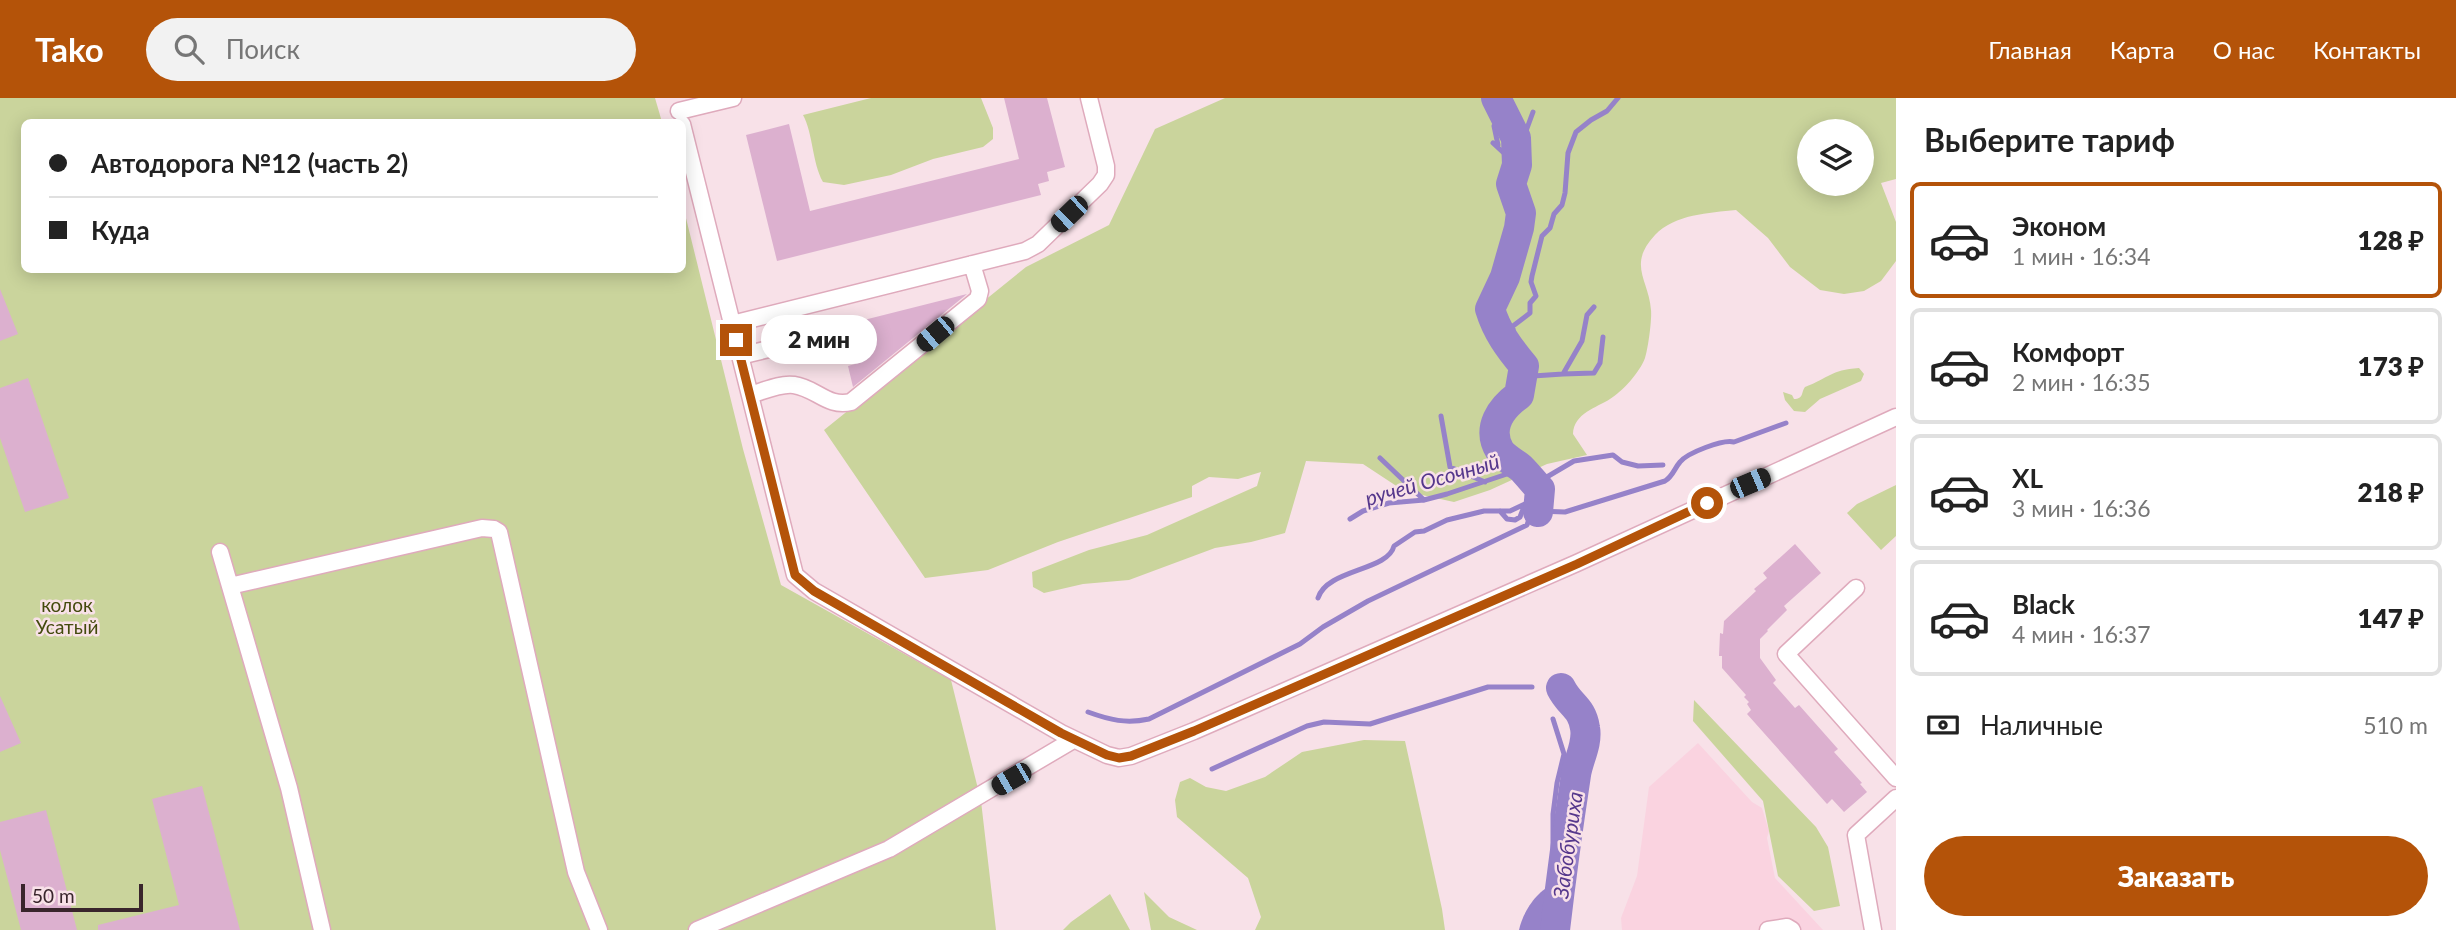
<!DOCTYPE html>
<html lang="ru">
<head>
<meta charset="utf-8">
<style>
	body { margin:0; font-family:Lato,sans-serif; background:#f2f2f2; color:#222; height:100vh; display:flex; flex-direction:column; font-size:26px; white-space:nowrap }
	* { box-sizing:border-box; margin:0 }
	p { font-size:23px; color:#767676 }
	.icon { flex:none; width:38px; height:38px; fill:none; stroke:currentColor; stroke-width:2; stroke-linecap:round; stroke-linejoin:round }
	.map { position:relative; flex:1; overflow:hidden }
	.details { display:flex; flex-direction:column; background:#fff; width:560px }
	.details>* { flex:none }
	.hud { position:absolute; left:21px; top:21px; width:665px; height:154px; border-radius:10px; box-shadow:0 4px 18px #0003; display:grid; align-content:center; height:154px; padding:0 28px; background:#fff }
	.buttons { position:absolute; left:1797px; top:21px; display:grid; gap:14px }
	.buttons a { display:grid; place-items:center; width:77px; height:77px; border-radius:50%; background:#fff; box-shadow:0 4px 18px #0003; font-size:35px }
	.scale { position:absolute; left:21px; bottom:18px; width:122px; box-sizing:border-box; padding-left:7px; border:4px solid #39252c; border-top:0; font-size:19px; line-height:24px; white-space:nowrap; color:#39252c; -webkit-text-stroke:5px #f8e1e8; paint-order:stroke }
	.end { position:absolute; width:32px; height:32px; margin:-16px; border:9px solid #b45309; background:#fff; box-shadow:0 0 0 4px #fff }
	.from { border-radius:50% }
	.bubble { position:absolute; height:49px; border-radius:24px; background:#fff; box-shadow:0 4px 18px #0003; font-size:23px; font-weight:800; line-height:49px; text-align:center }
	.car { position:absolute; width:21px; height:42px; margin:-21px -10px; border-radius:9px; box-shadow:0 0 5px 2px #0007; background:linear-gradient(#222 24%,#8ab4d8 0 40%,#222 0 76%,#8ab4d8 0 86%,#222 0) }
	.hud b { display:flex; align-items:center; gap:24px; height:66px; font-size:26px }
	.hud b+b { border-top:2px solid #e0e0e0 }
	.hud i { width:18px; height:18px; background:#222 }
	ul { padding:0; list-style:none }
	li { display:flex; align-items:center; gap:21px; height:116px; margin:0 14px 10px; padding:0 14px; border:4px solid #e0e0e0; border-radius:10px }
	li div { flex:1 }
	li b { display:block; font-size:26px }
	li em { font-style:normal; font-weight:800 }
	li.current { border-color:#b45309 }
	li>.icon { width:63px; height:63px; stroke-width:1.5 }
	h2 { padding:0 28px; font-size:32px; line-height:84px }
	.pay { display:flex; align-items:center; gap:18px; height:77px; padding:0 28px; font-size:26px }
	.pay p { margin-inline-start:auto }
	.button { display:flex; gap:14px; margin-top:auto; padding:14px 28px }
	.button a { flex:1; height:80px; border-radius:42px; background:#b45309; color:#fff; font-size:28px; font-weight:800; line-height:80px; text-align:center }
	header { display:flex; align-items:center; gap:42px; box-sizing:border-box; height:98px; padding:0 35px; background:#b45309; color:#fff }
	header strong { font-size:33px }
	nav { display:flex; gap:38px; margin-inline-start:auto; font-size:24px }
	.search { width:490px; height:63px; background:#f2f2f2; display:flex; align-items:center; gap:18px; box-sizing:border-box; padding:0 24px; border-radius:38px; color:#767676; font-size:26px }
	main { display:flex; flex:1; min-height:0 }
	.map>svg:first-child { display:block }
</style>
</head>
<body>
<header>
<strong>Tako</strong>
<div class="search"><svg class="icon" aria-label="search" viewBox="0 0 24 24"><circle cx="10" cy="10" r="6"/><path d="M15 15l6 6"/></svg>Поиск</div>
<nav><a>Главная</a><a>Карта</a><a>О нас</a><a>Контакты</a></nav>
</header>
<main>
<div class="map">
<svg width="1896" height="832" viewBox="0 0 1896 832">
	<rect width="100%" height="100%" fill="#f8e1e8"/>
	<path fill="#fad3e0" d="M1698,645L1752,704L1762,710L1769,733L1767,740L1775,780L1823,832H1622L1621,820L1637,778L1649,689Z"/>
	<path fill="#cad49c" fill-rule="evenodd" d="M0,0H655L662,24H24V172H682L683,108L743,351L781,487L951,582L981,703L996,832H0Z
		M871,0H981L993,30V41L983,49L933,61L891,77L844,87L823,84C812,64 813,35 803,17Z
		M1225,0H1896V81L1881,85L1896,124V163L1881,183L1864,193L1844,196L1820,192L1790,169L1768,140L1736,112C1709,115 1675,116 1655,137C1627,167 1649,182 1651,212C1652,222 1648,251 1645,260C1640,274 1622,294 1610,301C1596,310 1574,315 1573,336L1587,357L1547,366L1490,392L1454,404L1404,393L1363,366L1306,363L1285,435L1251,444L1215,450L1129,482L1083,486L1044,495L1033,489L1032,474L1089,452L1147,437L1257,388L1261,374L1238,381L1209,379L1192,388V399L1058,444L988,472L925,480L824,332L1026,169L1109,127L1155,31ZM1810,33H1862V86H1810Z
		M1859,270L1864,276L1861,283L1820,301L1805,314L1794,313L1785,302L1783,294L1792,297L1794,301C1804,301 1801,294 1805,289C1829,280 1830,272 1859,270Z
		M1896,387V438L1881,452L1847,415L1857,406Z
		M1694,602L1816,729L1828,749L1840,808L1814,813L1778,778L1763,703L1693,623Z
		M1364,642L1405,643L1442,811L1445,832H1255L1261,819L1248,780L1177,719L1175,702L1180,684L1190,680L1206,689L1226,693L1265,679L1302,654Z
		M1144,794L1169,819L1197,832H1151Z
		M1110,796L1130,832H1063L1071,824Z"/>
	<path fill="#9682c9" d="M1554,787L1563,791L1561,832H1519C1522,816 1537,791 1554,787Z"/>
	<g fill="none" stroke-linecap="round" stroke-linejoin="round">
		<path stroke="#9682c9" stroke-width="5" d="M1494,28L1498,47
			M1493,45L1506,57L1515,75
			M1517,61L1525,51L1526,33L1533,14
			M1516,257L1518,244L1513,238V228L1530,215V205L1536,198L1531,184L1532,178L1542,138L1550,130L1554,116L1562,107L1565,95L1568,55L1576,34L1591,22L1607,13L1618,0
			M1563,276L1594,275L1600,265L1603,239
			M1522,282L1533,278L1563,276L1582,243L1587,217L1594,209
			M1441,318L1450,369L1485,384
			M1380,360L1424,402
			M1540,391V383L1574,363L1613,357L1622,364L1638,368L1663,367
			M1500,413L1507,421L1515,422L1520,419L1525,406
			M1350,421L1363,413L1389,405L1424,402L1447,396L1522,371
			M1318,500C1327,471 1388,473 1394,448L1415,434L1424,433L1447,422L1484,413H1510L1527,405L1538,413L1565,414L1665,383C1673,378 1674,371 1680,364C1687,355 1723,341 1734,344L1786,325
			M1088,614C1110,622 1126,626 1149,621L1300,546L1323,529L1368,503L1527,427L1533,409
			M1553,621L1564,656L1557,685L1553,716V763L1561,779
			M1212,671L1307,628L1324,624L1370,626L1488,589H1532"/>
		<path stroke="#9682c9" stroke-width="30" d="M1496,0L1516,40L1517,67L1511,86L1521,115L1519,130L1505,179L1490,211C1497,234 1509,250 1524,268L1519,297C1501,310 1486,330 1500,353C1505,360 1515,365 1521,370C1528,377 1534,385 1540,391L1538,414
			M1555,832C1561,780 1568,729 1576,677C1578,662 1588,646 1585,630C1582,609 1570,608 1561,590"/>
	</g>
	<path fill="#dcb0cf" d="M1004,0H1047L1065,69L1047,74L1049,83L1038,86L1041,97L777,163L746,37L789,26L810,113L1019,61Z
		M0,191L18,236L0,243Z
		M967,196L853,289L848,268L862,264L852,225Z
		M28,280L69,400L25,414L0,340V290Z
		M1795,446L1821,475L1784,508L1787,512L1767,532L1768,533L1760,541V560L1776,582L1773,585L1795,610L1799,607L1838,651L1834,654L1862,685L1860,686L1867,694L1844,714L1832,701L1827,706L1747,616L1751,612L1747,606L1749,604L1744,599L1746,597L1722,570V558H1719L1720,535L1723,536L1724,523L1756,493L1754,491L1767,480L1763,475Z
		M0,598L21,645L0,654Z
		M202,688L240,832H98V827L179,807L152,701Z
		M46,712L77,832H21L0,752V724Z"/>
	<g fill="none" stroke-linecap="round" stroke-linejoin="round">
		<defs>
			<path id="minor" d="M679,13L733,0
				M682,26L795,477L814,493L1061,635L1107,657L1119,660L1131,658L1194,633L1577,465L1896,319
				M732,226L1025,153L1038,146L1100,86L1106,77V68L1089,0
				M740,258L822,238
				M750,297C764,293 780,285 794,287C816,290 828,310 851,304L978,201L980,193L972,166
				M220,454L289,690L322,832
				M230,488L482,430L494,431L499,434L576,774L599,832
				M1856,490L1786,556L1896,680
				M697,832L889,751L1073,642
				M1768,832L1787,829L1792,832
				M1873,832L1856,737L1896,700"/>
		</defs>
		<use href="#minor" stroke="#dfaabc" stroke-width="19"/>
		<use href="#minor" stroke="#fff" stroke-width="16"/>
	</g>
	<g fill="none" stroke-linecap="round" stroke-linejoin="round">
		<path stroke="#b45309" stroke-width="9" d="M736,242L795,477L814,493L1061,635L1107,657L1119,660L1131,658L1194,633L1577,466L1707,405"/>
	</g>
	<g text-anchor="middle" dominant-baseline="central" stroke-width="5" stroke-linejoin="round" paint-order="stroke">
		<g font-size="19" fill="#434a0d" stroke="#f8e1e8">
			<text x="67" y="506">колок<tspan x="67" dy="22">Усатый</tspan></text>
		</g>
		<g font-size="21" font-style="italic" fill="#55378c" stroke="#f8e1e8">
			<text transform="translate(1432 381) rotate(-16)">ручей Осочный</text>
			<text transform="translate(1567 747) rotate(-82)">Забобуриха</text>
		</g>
	</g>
</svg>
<div class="buttons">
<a><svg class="icon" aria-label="layers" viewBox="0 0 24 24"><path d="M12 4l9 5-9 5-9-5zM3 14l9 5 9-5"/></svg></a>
</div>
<div class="scale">50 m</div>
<i class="end from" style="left:1707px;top:405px"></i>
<i class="end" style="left:736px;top:242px"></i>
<div class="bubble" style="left:761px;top:217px;width:116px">2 мин</div>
<i class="car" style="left:1069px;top:116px;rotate:226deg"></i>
<i class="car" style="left:935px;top:236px;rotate:230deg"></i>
<i class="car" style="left:1750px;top:385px;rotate:67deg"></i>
<i class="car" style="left:1011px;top:681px;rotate:240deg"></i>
<div class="hud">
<b><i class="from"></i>Автодорога №12 (часть 2)</b>
<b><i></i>Куда</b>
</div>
</div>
<section class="details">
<h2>Выберите тариф</h2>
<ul>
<li class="current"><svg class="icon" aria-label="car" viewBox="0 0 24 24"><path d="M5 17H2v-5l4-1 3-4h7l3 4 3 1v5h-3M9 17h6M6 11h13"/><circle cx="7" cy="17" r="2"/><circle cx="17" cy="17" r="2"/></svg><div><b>Эконом</b><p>1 мин · 16:34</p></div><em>128 ₽</em></li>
<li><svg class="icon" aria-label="car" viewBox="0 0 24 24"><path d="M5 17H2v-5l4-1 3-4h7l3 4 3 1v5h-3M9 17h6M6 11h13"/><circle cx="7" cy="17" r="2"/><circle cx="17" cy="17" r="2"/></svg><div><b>Комфорт</b><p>2 мин · 16:35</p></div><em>173 ₽</em></li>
<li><svg class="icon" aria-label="car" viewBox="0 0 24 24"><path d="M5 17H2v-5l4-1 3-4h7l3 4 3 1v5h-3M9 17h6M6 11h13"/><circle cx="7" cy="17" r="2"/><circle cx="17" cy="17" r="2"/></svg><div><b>XL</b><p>3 мин · 16:36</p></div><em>218 ₽</em></li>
<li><svg class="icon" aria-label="car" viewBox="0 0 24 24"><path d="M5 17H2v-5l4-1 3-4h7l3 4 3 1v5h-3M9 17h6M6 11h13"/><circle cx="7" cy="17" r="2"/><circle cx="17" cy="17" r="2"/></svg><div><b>Black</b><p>4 мин · 16:37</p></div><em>147 ₽</em></li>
</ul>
<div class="pay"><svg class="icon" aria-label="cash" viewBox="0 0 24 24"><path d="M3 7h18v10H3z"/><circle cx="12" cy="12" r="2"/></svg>Наличные<p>510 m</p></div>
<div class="button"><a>Заказать</a></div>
</section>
</main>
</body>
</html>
